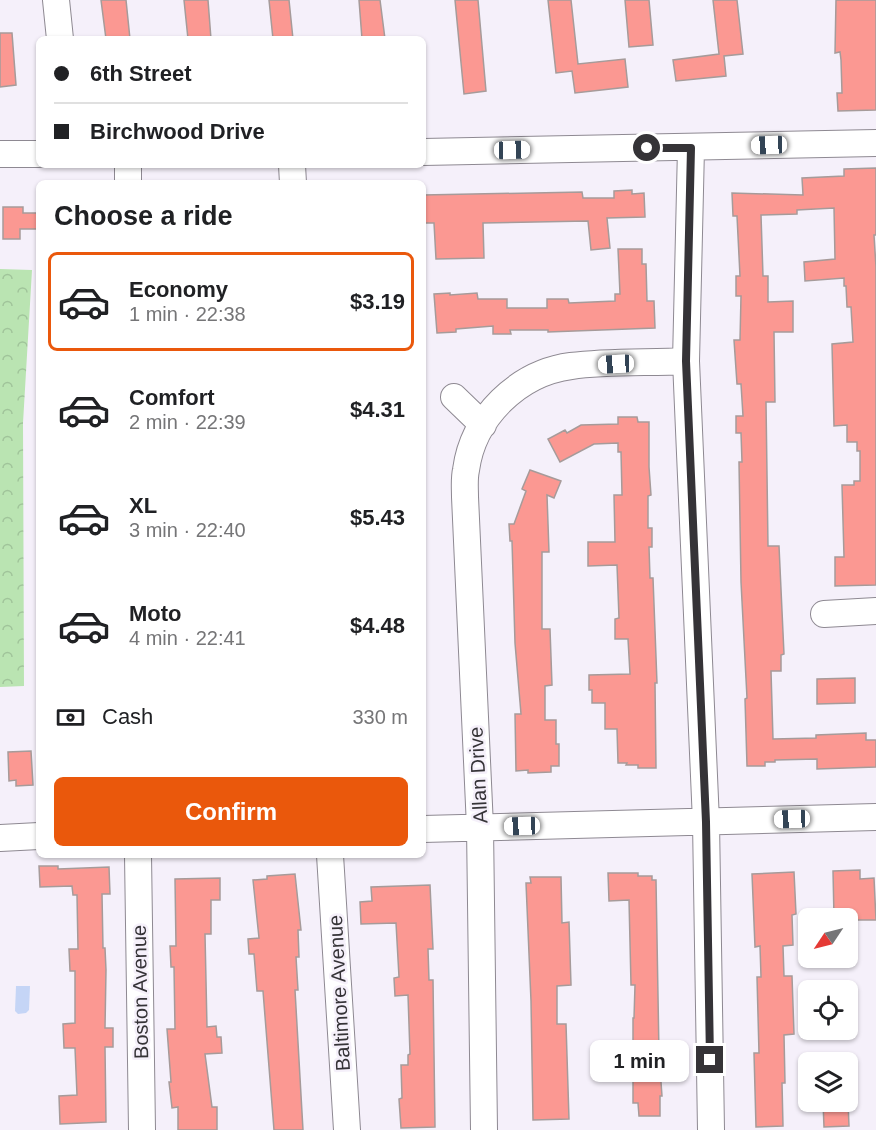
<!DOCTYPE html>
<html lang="en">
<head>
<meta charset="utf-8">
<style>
	body { margin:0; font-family:Helvetica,sans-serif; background:#f2f2f2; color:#202124; height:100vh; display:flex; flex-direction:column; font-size:22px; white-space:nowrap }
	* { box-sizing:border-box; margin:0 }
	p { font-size:20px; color:#757577 }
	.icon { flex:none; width:33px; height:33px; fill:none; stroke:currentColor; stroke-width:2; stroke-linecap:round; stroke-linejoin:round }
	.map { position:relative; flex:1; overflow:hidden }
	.sheet { position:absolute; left:36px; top:180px; width:390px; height:678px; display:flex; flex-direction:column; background:#fff; border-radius:9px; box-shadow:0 2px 4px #0004 }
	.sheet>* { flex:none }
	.hud { position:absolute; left:36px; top:36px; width:390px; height:132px; border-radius:9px; box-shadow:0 2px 4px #0004; display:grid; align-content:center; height:132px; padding:0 18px; background:#fff }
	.needle { width:39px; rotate:235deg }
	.fabs { position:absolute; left:798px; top:908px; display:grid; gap:12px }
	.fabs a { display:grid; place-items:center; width:60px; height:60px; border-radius:9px; background:#fff; box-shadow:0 2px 4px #0004; font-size:30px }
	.end { position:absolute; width:27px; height:27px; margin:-14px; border:8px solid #353337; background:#fff; box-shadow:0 0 0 3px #fff }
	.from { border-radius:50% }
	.bubble { position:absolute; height:42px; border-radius:9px; background:#fff; box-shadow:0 2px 4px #0004; font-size:20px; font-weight:700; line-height:42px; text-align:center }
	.car { position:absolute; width:18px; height:36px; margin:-18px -9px; border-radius:8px; box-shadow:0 0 4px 2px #0007; background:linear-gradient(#fff 24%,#345 0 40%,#fff 0 76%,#345 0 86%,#fff 0) }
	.hud b { display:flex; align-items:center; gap:21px; height:57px; font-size:22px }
	.hud b+b { border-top:2px solid #e0e0e0 }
	.hud i { width:15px; height:15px; background:#202124 }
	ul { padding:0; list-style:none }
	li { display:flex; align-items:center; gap:18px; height:99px; margin:0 12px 9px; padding:0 6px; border:3px solid transparent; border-radius:9px }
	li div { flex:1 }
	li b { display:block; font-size:22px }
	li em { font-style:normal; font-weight:700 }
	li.on { border-color:#ea580c }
	li>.icon { width:54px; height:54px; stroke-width:1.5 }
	h2 { padding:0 18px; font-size:27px; line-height:72px }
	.pay { display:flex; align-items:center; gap:15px; height:66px; padding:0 18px; font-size:22px }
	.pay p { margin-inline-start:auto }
	.primary-button { display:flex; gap:12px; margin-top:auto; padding:12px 18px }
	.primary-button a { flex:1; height:69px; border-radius:9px; background:#ea580c; color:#fff; font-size:24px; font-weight:700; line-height:69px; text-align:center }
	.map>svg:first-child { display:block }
</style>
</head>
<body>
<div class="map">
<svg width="876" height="1130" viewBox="0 0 876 1130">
	<defs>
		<pattern id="forest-crowns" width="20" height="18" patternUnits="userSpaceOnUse" patternTransform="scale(1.5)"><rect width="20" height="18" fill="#bae4b2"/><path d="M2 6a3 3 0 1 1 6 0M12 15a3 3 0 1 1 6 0" fill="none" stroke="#a0c49a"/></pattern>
	</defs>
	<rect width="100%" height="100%" fill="#f5f0fa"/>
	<path fill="url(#forest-crowns)" d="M0,269L32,270L23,423L24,686L0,687Z"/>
	<path fill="#c5d5f6" d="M16,986H30L29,1010L26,1013L18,1014L15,1011Z"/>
	<path fill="#fb9892" stroke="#a69b9a" stroke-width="1.5" d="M101,0H126L130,39H106Z
		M184,0H208L211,39H188Z
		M269,0H289L293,39H273Z
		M359,0H380L385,39H362Z
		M455,0H478L486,91L464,94Z
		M548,0H571L578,64L625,59L628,87L575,93L572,71L556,73Z
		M625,0H649L653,45L629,47Z
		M713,0H737L743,54L724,56L726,76L676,81L673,60L719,54Z
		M836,0H876V110L838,111L837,93H842L841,60L840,52L835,53Z
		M0,33H12L16,85L0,87Z
		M876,168V235H874L876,267V585L835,586V557H844L842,485H854V481H860V451H857V442H847V425L834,426L832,344L853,342L851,307H847L846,286H844V278L805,281L804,262L835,259L834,208L797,210V214L761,215L763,276H768V302L793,301V332H774L775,402H766L768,546H779L784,654L781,655V671H771L773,739L816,738V735L866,733V740H876V767L817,769V759L775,760V762H765V766H747L745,699L747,698L741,582L739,462H742L741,433H736V416H743L741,384H737L734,340H740L741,296H736V276H740L737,216H733L732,193L803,195L802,178L844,176V169Z
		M632,190V194L644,193L645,217L607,218L610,248L591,250L588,221L483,223L484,258L436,259L434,223H423V195L582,192L583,198H614V191Z
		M3,207H23V213H37V229H20V239H3Z
		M618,249H642V264H646L647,301H654L655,328L548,332V330H510L511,334H493V326L456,329V332L437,333L434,294L450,293V295L477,293L478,299H507V308H547V299H568L569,303L615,301V294H620Z
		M618,417H637L638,422H649V467L651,495L648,496V528H652V547H649L650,578H653L657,683H655L656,768H638V765H626L627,763H618L617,729H605V703H592V690H589V675L630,674L628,639H615V619L619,618L617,565L588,566V542H615L614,495H622L621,452H618V443L594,444L560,462L548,439L565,430L567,433L581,425L618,424Z
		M530,470L561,481L554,498L547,495L549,552H542V629H550L552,685L545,686V720H556V744H559V766H551V772L528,773V770L516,771L515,714H521L515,643L512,541H510L509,524H514L526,491L522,489Z
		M855,678V703L817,704V679Z
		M31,751L33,785L16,786V780L9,781L8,752Z
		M39,866H58V869L109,867L110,894H102L103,948H105L106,970L105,1028H113V1047H105L106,1122L60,1124L59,1096L77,1095L75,1048H64L63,1024L75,1023V971H70L69,949H78L77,895H73L72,886L40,887Z
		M860,870V879L874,878L876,920H848V918H834L833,871Z
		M794,872L796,914L792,915L793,945L783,946L784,976H792L794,1034L784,1035L785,1083H782L783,1126L756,1127L754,1053H759L757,977H761L760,946L755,947L752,874Z
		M608,873H638V876H652V880H656L659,1054L662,1096H660V1116H639L638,1103H633V1018H634L635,985H631L629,900L609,901Z
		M295,874L301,930H298L299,957H296L298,990H295L303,1130H274L263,991H257L254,954H249L248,939L259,938L253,880L267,879V876Z
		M530,877H561L562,923L569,922L571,985L557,986V1024H566L569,1119L533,1120L531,1001L526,883H531Z
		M220,878V900H211V934H205L207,1027L216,1026L217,1037H221L222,1053L205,1054L212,1107H217V1130H178V1107L172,1108L169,1082H171L167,1029H175L174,967H171L170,946H176L175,879Z
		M430,885L433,949H428L429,980H433L435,1127L401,1128L399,1099L402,1098L401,1065H408V1055L410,1054L408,995L395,996L394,978L399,977L396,923L361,924L360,902L372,901L371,887Z
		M848,1101L849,1126L824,1127L823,1102Z"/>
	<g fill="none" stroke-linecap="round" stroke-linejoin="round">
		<defs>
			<path id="minor" d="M56,0L60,39
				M691,148L686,361L706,822L711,1130
				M423,152L876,143
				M0,154H39
				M128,165V183
				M292,165L293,183
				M454,397L483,425
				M824,614L876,611
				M423,829L876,817
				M0,838L39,836
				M138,855L142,1130
				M330,855L347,1130
				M484,1130L480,827L465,497C465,488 464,479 466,470C473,417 518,373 571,366C608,361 648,363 686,361"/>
		</defs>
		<use href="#minor" stroke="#8e8992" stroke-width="28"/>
		<use href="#minor" stroke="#fff" stroke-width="26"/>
	</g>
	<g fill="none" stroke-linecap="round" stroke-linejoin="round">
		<path stroke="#353337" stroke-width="8" d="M647,148H691L686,361L706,822L710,1060"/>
	</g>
	<g text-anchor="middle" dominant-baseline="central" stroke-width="5" stroke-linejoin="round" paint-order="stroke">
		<g font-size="20" fill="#353337" stroke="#f5f0fa">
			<text transform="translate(478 775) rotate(-93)">Allan Drive</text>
			<text transform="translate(140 992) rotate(-91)">Boston Avenue</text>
			<text transform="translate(339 993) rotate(-93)">Baltimore Avenue</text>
		</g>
	</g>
</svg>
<div class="fabs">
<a><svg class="needle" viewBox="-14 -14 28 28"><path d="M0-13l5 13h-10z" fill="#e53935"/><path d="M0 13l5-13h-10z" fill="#757577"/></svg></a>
<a><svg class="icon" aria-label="locate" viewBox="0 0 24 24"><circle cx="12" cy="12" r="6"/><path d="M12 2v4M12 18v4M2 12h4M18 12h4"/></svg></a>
<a><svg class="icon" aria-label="layers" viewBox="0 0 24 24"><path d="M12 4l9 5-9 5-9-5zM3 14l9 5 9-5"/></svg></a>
</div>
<i class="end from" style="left:647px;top:148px"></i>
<i class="end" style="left:710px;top:1060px"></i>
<div class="bubble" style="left:590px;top:1040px;width:99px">1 min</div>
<i class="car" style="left:769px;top:145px;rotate:268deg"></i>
<i class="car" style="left:512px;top:150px;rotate:89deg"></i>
<i class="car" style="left:616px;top:364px;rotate:267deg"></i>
<i class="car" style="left:792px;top:819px;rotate:268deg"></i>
<i class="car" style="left:522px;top:826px;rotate:268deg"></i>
<div class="hud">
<b><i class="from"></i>6th Street</b>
<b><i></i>Birchwood Drive</b>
</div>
<section class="sheet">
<h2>Choose a ride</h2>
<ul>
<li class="on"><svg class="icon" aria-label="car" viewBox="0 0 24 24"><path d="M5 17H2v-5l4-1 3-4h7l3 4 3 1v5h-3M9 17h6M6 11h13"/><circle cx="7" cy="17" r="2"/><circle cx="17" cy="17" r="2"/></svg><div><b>Economy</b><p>1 min · 22:38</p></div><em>$3.19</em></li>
<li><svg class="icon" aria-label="car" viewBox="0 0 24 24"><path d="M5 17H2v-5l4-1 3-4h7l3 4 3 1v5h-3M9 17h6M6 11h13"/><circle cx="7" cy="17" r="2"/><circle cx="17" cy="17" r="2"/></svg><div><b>Comfort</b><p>2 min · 22:39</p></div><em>$4.31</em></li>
<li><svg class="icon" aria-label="car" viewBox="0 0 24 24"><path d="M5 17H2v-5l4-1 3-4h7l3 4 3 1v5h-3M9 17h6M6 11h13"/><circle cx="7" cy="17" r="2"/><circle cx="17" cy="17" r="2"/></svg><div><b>XL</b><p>3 min · 22:40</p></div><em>$5.43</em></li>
<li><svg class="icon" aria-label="car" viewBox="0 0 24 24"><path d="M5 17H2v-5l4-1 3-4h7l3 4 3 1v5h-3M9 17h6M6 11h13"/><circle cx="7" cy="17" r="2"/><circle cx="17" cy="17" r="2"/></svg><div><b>Moto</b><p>4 min · 22:41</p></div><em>$4.48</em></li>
</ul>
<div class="pay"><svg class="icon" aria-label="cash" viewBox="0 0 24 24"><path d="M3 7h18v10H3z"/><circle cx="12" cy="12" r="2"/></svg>Cash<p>330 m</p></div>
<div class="primary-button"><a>Confirm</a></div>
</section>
</div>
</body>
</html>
